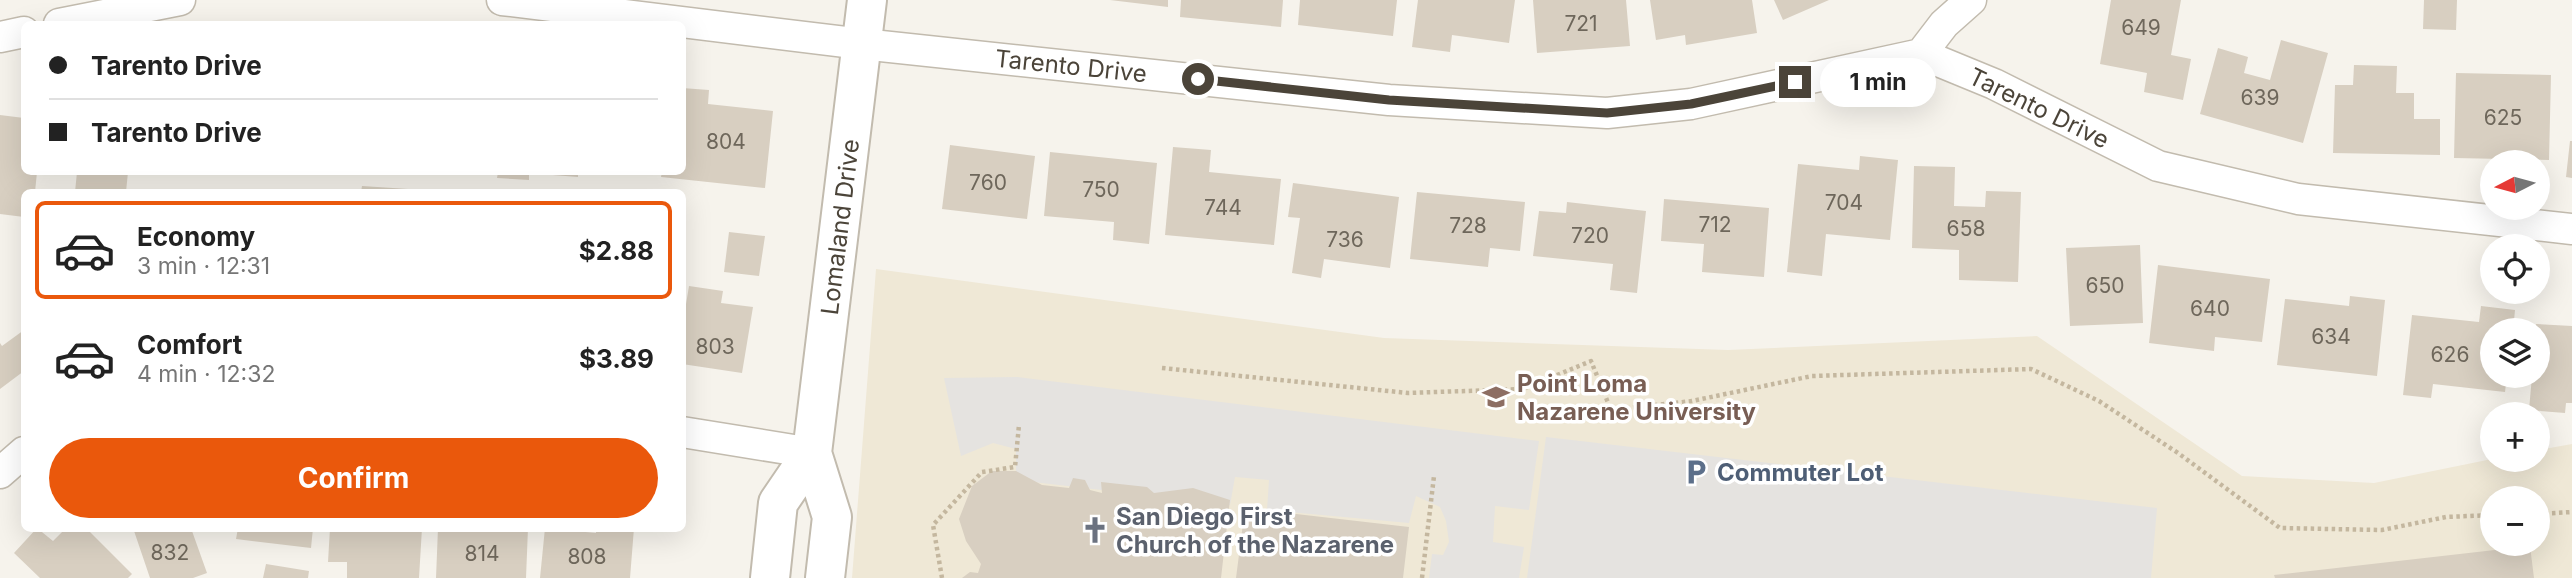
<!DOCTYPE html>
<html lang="en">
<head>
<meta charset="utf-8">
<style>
	body { margin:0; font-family:Inter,sans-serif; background:#f6f6f6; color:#222; height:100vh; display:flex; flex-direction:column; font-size:26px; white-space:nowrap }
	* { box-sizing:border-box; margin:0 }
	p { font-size:23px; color:#767676 }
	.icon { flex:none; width:38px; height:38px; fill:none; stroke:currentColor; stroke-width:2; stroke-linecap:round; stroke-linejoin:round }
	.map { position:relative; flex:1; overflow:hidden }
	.side { position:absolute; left:21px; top:189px; width:665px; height:343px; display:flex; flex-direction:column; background:#fff; border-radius:10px; box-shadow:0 7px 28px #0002 }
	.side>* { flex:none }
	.guide { position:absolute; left:21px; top:21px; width:665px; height:154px; border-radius:10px; box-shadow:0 7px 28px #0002; display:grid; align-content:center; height:154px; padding:0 28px; background:#fff }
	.needle { width:46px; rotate:264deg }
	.tools { position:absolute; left:2480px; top:150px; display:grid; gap:14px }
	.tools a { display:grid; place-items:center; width:70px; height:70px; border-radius:50%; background:#fff; box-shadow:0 7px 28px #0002; font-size:35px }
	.end { position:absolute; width:32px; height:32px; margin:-16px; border:9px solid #4b4439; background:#fff; box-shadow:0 0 0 4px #fff }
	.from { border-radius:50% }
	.bubble { position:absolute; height:49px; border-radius:24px; background:#fff; box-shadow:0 7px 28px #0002; font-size:23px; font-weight:700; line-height:49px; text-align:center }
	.guide b { display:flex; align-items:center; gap:24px; height:66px; font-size:26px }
	.guide b+b { border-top:2px solid #e0e0e0 }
	.guide i { width:18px; height:18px; background:#222 }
	ul { padding:12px 0 0; list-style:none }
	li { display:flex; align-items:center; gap:21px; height:98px; margin:0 14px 10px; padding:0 14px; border:4px solid transparent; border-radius:10px }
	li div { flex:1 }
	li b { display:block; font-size:26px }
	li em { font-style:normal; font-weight:700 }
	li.current { border-color:#ea580c }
	li>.icon { width:63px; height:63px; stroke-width:1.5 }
	.button { display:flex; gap:14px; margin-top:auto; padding:14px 28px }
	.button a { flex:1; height:80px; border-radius:42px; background:#ea580c; color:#fff; font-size:28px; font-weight:700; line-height:80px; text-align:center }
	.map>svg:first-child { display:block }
</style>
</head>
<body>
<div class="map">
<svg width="2572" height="578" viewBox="0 0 2572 578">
	<rect width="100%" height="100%" fill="#f6f3ec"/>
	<path fill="#efe8d6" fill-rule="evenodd" d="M876,269L1384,338L1728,350L2037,336L2242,476L2374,483L2492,459L2538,460V450L2572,444V578H852ZM2492,499H2538V544H2492Z"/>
	<path fill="#e5e3e0" d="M1017,377L1539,441L1529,510L1495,506L1493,542L1524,547L1519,578H1429L1432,554L1443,555L1449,542L1446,521L1440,507L1416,496L1409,523L1267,510L1269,480L1235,477L1230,505L1016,480V449L993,443L961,456L944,378Z
		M1546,437L2157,508L2151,578H1527Z"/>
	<path fill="#d8cfc1" d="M1110,0H1168V7Z
		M1181,0H1283L1281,27L1180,17Z
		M1300,0H1397L1393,36L1298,25Z
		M1418,0H1515L1509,43L1452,35L1450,52L1412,47Z
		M1533,0H1626L1630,46L1537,53Z
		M1650,0H1752L1757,33L1686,45L1685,35L1656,40Z
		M1774,0H1829L1783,20Z
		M2111,0H2181L2171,55L2191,59L2183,100L2144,92L2147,73L2100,64Z
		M2424,0H2457L2456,30L2423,29Z
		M2281,40L2328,53L2303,143L2200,114L2218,48L2248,57L2244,73L2270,80Z
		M2354,65L2397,66L2396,93H2414V119H2440V155L2333,153L2335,85H2353Z
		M2456,73L2551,75L2549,160L2454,158Z
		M682,88L709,90L708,104L773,111L765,188L661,177L662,172H682Z
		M0,115L24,118V172H37L35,192H24V217L0,214Z
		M2570,141H2572V178L2566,177Z
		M950,145L1035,156L1027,219L942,209Z
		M1173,147L1211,150L1209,172L1281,179L1274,245L1165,235Z
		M1050,152L1157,163L1149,244L1113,240L1114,222L1044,216Z
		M1860,156L1898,160L1890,240L1826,234L1822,276L1787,272L1798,164L1859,170Z
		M1914,166L1955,167L1954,206L1985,207L1986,191L2021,192L2018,282L1959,280V250L1912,248Z
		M77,172H128L126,192H75Z
		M498,172H529V180L497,178Z
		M540,172H578V177L540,174Z
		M1293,183L1399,197L1390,268L1324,259L1321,278L1292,273L1300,218L1288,217Z
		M362,186L408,189V192H361Z
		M1417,192L1525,202L1520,251L1490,248L1488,267L1410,259Z
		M1664,199L1769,208L1764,277L1702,272L1704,244L1661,241Z
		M1567,202L1646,211L1637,293L1610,290L1613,264L1533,256L1539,211L1566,213Z
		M729,232L765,236L759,276L724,272Z
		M2140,245L2143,323L2070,326L2066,248Z
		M2158,265L2270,279L2262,342L2215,337L2214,351L2149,343Z
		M689,286L723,291L721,303L753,307L742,373L682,364V328Z
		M2350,296L2385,300L2377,376L2277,365L2285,299L2349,306Z
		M2481,306L2515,310L2513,331H2492V376H2507L2505,392L2433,384L2431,398L2403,395L2412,315L2479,322Z
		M2536,324L2572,326V403H2566L2565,413L2529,410L2532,376H2538Z
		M24,330V371L0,389V343L2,346Z
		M992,471H1016L1042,485L1069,488L1073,478L1085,480L1090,490L1102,493L1101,482L1147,487L1154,493L1193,488L1230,500L1221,578H962L970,572L978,573L981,564L966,541L959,519L972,486Z
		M1245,508L1409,527L1403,578H1236Z
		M37,528L53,541L66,528H86L132,574L128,578H40L14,553Z
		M133,528H197L192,531L207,573L193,578H150Z
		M238,528H313L311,548L236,539Z
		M330,528H422L419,578H347V562H328Z
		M438,528H528L526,578H436Z
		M545,528L596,533V528H634L630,578H540Z
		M2530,546L2534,578H2275L2274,575Z
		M266,564L309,571L308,578H263Z"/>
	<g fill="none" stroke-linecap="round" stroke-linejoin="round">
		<defs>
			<path id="minor" d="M502,0L862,44L1389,100L1607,113L1691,104L1921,54L1994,84L2158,166L2298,199L2572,229
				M59,24L180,0
				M0,37L24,32
				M1921,54L1944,24L1971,0
				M682,432L812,453
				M0,473L24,452"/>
			<path id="tertiary" d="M770,578L778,503L812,453
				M825,578L832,517L812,453L867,0"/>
		</defs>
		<use href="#minor" stroke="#c2bbae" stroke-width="33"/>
		<use href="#tertiary" stroke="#c2bbae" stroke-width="42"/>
		<path stroke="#c4b79f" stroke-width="4.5" stroke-dasharray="3.5 3.5" stroke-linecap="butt" d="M1162,368L1408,393L1523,389L1591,361L1611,410L1692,401L1812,376L2031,369L2099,401L2178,453L2280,528L2382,530L2446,517L2492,515
			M2538,514L2572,512
			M942,578L933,525L982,472L1015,467L1019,425
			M1422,578L1434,476"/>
		<use href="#minor" stroke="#fff" stroke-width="30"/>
		<use href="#tertiary" stroke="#fff" stroke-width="38"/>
	</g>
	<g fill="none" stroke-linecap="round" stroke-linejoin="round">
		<path stroke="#4b4439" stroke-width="9" d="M1198,79L1389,100L1607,113L1691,104L1795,82"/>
	</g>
	<defs>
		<symbol id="university-bare" viewBox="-9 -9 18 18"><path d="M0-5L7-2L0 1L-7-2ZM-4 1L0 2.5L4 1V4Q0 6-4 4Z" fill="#8d6e63" stroke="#fff" stroke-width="2.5" paint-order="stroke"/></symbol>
		<symbol id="parking-bare" viewBox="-9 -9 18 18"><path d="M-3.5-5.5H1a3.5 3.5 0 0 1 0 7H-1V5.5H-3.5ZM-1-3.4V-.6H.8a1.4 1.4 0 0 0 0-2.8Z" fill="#5c6f8a" stroke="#fff" stroke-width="2.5" paint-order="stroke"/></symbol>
		<symbol id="church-bare" viewBox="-9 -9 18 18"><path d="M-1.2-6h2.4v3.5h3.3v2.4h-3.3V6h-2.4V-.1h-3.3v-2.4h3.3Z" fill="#6b7280" stroke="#fff" stroke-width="2.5" paint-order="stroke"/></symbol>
	</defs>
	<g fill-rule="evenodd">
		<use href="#university-bare" x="1477" y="378" width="38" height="38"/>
		<use href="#parking-bare" x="1677" y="453" width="38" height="38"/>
		<use href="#church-bare" x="1076" y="511" width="38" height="38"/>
	</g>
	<g text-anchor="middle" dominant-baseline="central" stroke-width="7" stroke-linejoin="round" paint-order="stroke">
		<g font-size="21" fill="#6e675b">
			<text x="1581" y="23">721</text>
			<text x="2141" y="27">649</text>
			<text x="2260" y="97">639</text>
			<text x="2503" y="117">625</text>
			<text x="726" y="141">804</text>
			<text x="988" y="182">760</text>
			<text x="1101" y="189">750</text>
			<text x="1844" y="202">704</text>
			<text x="1223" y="207">744</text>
			<text x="1715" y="224">712</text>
			<text x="1468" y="225">728</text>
			<text x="1966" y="228">658</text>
			<text x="1590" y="235">720</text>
			<text x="1345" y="239">736</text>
			<text x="2105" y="285">650</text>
			<text x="2210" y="308">640</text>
			<text x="2331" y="336">634</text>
			<text x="715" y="346">803</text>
			<text x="2450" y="354">626</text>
			<text x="170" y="552">832</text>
			<text x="482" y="553">814</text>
			<text x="587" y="556">808</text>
		</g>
		<g font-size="24" fill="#4b4439" stroke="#fff">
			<text transform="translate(1071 66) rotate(6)">Tarento Drive</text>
			<text transform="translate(2039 108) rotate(26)">Tarento Drive</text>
			<text transform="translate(840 227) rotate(-83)">Lomaland Drive</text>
		</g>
		<g font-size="24" font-weight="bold" fill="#785e54" stroke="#fff" text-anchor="start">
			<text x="1517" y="383">Point Loma<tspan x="1517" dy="28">Nazarene University</tspan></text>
		</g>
		<g font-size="24" font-weight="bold" fill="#4e5e75" stroke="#fff" text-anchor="start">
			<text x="1717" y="472">Commuter Lot</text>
		</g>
		<g font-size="24" font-weight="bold" fill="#5b616d" stroke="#fff" text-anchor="start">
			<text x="1116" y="516">San Diego First<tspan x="1116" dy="28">Church of the Nazarene</tspan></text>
		</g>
	</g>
</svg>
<div class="tools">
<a><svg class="needle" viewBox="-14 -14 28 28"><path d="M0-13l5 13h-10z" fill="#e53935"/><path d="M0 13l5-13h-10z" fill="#767676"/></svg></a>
<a><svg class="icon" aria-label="locate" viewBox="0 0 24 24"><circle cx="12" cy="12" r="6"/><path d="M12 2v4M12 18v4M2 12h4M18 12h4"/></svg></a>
<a><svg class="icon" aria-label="layers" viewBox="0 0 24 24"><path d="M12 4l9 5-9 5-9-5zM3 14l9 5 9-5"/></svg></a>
<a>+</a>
<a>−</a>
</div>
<i class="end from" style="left:1198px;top:79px"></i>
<i class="end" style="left:1795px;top:82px"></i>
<div class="bubble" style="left:1820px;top:58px;width:116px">1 min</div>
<div class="guide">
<b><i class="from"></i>Tarento Drive</b>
<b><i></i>Tarento Drive</b>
</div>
<section class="side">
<ul>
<li class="current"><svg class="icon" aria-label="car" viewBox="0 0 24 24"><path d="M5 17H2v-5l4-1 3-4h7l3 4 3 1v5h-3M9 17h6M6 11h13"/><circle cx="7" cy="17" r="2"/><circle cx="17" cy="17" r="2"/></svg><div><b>Economy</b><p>3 min · 12:31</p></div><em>$2.88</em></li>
<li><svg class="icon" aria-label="car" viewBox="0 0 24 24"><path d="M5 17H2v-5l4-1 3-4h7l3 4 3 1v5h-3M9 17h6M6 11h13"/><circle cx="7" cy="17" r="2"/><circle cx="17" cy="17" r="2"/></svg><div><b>Comfort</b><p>4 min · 12:32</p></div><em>$3.89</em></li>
</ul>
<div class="button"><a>Confirm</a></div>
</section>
</div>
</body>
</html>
